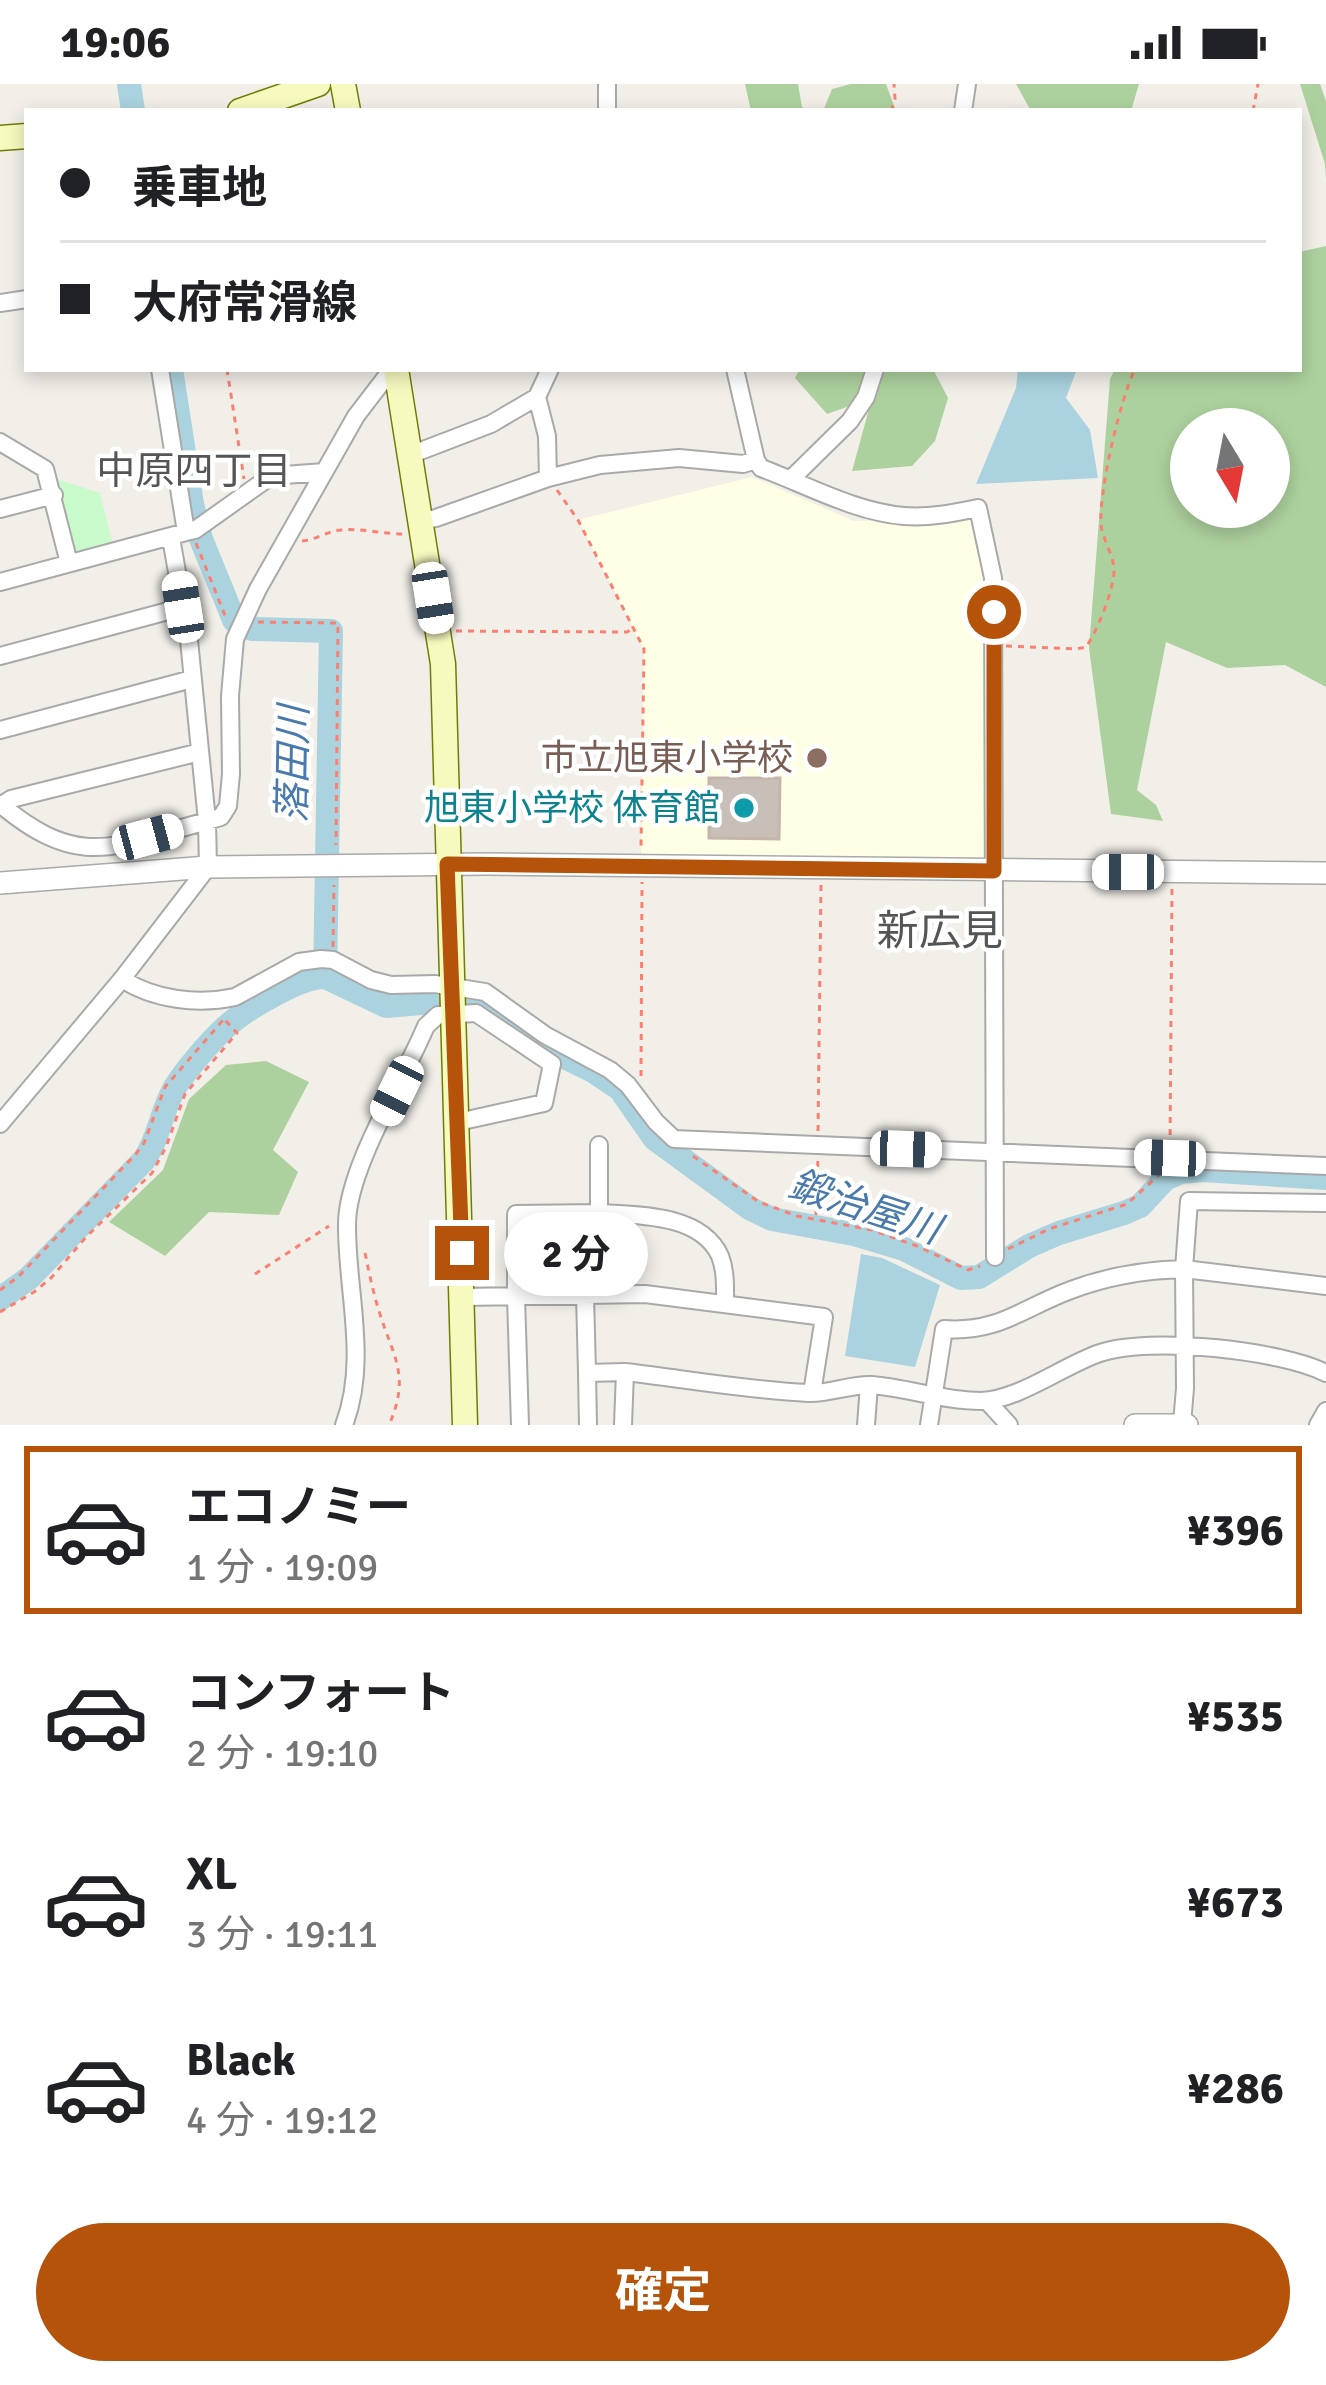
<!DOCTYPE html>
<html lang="ja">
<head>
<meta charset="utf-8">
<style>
	body { margin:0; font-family:Signika,"Noto Sans JP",sans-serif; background:#f2f2f2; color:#202124; height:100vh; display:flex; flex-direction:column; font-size:45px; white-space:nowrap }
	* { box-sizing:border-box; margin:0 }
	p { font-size:39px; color:#757577 }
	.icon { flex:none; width:66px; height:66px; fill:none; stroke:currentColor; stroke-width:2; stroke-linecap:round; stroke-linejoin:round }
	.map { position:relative; height:1341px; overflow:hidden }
	.sheet { display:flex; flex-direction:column; background:#fff; flex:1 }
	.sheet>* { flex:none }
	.top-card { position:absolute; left:24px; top:24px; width:1278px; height:264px; border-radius:0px; box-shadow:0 6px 18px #0003; display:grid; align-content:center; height:264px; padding:0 36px; background:#fff }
	.needle { width:78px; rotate:170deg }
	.controls { position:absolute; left:1170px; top:324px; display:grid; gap:24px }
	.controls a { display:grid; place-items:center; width:120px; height:120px; border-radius:50%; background:#fff; box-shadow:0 6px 18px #0003; font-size:60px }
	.end { position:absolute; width:54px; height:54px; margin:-27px; border:15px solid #b45309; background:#fff; box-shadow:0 0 0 6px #fff }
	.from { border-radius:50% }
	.bubble { position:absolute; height:84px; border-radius:42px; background:#fff; box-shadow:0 6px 18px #0003; font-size:39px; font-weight:700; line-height:84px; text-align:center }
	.car { position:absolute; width:36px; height:72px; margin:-36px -18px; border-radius:15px; box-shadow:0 0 9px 3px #0007; background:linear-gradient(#fff 24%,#345 0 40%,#fff 0 76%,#345 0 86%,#fff 0) }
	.top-card b { display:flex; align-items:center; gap:42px; height:114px; font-size:45px }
	.top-card b+b { border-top:3px solid #e0e0e0 }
	.top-card i { width:30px; height:30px; background:#202124 }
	ul { padding:21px 0 0; list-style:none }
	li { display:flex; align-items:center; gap:36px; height:168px; margin:0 24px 18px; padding:0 12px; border:6px solid transparent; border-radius:0px }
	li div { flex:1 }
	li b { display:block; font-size:45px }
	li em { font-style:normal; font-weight:700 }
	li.selected { border-color:#b45309 }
	li>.icon { width:108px; height:108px; stroke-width:1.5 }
	.action { display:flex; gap:24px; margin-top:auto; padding:24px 36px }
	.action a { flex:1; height:138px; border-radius:72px; background:#b45309; color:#fff; font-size:48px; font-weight:700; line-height:138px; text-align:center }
	.status { display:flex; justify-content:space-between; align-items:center; height:84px; padding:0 60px; background:#fff; direction:ltr }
	.status svg { height:33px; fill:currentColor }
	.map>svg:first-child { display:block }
</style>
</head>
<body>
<div class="status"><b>19:06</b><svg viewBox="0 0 49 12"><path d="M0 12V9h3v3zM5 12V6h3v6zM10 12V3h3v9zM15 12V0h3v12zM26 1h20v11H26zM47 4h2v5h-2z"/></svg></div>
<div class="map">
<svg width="1326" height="1341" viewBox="0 0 1326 1341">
	<rect width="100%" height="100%" fill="#f2efe9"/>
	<path fill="#ffffe5" d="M752,393L854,437L938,436L971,430L989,494L994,787L641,783L644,565L578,436Z"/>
	<path fill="#add19e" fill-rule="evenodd" d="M745,0H798L802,23L811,27H751Z
		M851,0H886L896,27H823L832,5Z
		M1016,0H1139L1131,27H1031Z
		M1300,0H1320L1326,17V96L1325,80Z
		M1326,162V603L1285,581L1227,584L1166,558L1137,706L1156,721L1163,737L1111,730L1089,564L1110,295L1115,285H1299V168ZM1191,345H1269V423H1191Z
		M800,285H933L948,314L935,357L912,382L852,387L872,314L827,330L795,294Z
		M266,977L309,998L273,1066L298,1088L279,1131L209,1128L165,1172L109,1138L163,1086L189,1015L226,981Z"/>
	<path fill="#c8facc" d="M56,395L100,409L113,461L82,470L73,464Z"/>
	<path fill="#aad3df" d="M1018,285H1077L1066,314L1090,346L1098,394L976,400L1016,304Z
		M861,1170L882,1174L940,1201L915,1283L845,1272Z"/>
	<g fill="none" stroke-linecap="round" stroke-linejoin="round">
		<path stroke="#aad3df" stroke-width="24" d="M129,0L133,27
			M171,285L192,420L201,455L234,536
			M252,545L331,547L325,893
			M0,1215L29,1194L144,1076C160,1053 162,1022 177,1000C190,981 216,950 233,937C252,922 302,892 325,893L386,922L445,917L487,922L550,966L593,987L620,1005L655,1055L751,1125L772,1135L854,1150L904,1165L961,1194L979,1193L1029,1162L1059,1149L1124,1129L1140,1122L1165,1095L1181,1088L1203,1086L1326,1094"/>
	</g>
	<path fill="#c7bfb8" stroke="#c4b6ab" stroke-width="3" d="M709,694H780L779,755L709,754Z"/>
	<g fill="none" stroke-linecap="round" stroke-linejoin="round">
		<defs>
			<path id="minor" d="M607,0V27
				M963,27L967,0
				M0,219L27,215
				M735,285L756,376L761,384C807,401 855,428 904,432C929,434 954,429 978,424L993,494L995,1173
				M0,358L45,385L69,479
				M410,371L491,340L537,313
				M548,394L547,352L537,313L550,285
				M791,395L850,337L866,313L875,285
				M0,425L54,411
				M422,437L436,434L548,394L600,381L679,374L743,380L756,376
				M186,448L195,446L271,392L324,388
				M0,498L186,448L160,285
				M0,572L183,523
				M0,646L192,595
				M0,720C81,788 116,761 207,737L189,556L171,454
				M2,721L11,715L200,668
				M122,895C154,916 198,921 235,913L299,878L321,875L333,876L371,896L391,901L435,900L485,908L545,951L610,986L628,1001L656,1038L674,1055L1326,1082
				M0,1040L122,895L208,783L207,737L221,733L228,722L231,690L230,612L235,555L258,505L356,332L392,285
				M599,1061V1129C638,1131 701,1130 720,1172C726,1187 725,1205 725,1220
				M1326,1119L1189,1117L1184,1185L1326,1202
				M585,1211L587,1289
				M463,1213L645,1210L824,1233L812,1309
				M987,1317L1009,1341
				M344,1341C369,1276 346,1205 347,1139C348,1083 403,997 426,942L438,931L476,929L552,980L544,1019L458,1038
				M520,1341L516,1213V1130L599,1129
				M588,1341L587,1289L625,1288
				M623,1341L625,1288C685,1295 747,1306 808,1309C829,1310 851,1300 872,1301C908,1304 944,1317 981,1317C1019,1316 1064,1281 1100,1269C1150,1252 1280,1266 1326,1289
				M866,1341L869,1301
				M929,1341L944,1245C999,1249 1022,1224 1071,1206C1108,1192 1145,1186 1184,1185L1185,1304L1182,1340
				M1318,1341L1326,1327"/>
			<path id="tertiary" d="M0,799L208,783L487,780L1326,789
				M1135,1341H1187"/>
			<path id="secondary" d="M343,0L348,27
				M240,27L318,0
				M0,54L27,52
				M396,285L443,580L465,1341"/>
		</defs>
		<use href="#minor" stroke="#a9a9a9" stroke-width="20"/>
		<use href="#tertiary" stroke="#a9a9a9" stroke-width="24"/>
		<use href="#secondary" stroke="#707d05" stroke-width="27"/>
		<path stroke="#fa8072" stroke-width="3" stroke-dasharray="6 6" stroke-linecap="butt" d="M891,27L895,15L894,0
			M1253,27L1258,0
			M227,285L244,395
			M934,288V285
			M557,406L578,436L644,565L641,764
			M302,457C316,456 327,447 341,446C361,444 383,450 403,450
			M196,459L226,534
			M258,538L338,539L336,761
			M456,547L627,548L632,545
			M1006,562L1076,565L1086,563C1097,548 1115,503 1114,485C1113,469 1102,455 1101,440C1099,406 1120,316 1135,285
			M333,863L334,801
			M641,992L642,798
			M818,1047L821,799
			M1170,1063L1172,802
			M693,1072L759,1118L797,1132L872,1146L917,1162L968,1186L980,1182
			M816,1131L818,1074
			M1008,1165L1049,1145L1127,1120L1159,1091
			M365,1169C369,1188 373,1208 379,1227C393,1273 411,1291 389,1341
			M255,1190L329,1142
			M0,1206L18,1193L136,1070L144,1059L165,1003L224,935
			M0,1228L34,1208L51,1194L86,1153L152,1089L166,1063L185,1010L237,949L224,935"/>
		<use href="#minor" stroke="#fff" stroke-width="16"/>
		<use href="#tertiary" stroke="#fff" stroke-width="21"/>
		<use href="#secondary" stroke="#f7fabf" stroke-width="24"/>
	</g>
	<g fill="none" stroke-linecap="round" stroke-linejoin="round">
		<path stroke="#b45309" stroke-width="15" d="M462,1169L447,780L994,787V528"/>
	</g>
	<circle fill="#8d6e63" stroke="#fff" stroke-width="4.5" cx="817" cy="674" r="12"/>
	<circle fill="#0f9aa8" stroke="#fff" stroke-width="4.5" cx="744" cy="724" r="12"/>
	<g text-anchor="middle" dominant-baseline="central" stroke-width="9" stroke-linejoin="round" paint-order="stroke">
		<g font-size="36" fill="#785e54" stroke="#fff" text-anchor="end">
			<text x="793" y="674">市立旭東小学校</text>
		</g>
		<g font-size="36" fill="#0d838f" stroke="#fff" text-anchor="end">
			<text x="720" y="724">旭東小学校 体育館</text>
		</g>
		<g font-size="39" fill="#555" stroke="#fff">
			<text x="194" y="387">中原四丁目</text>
		</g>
		<g font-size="39" font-style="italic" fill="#4a7aab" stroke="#fff">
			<text transform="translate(293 680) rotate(-89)">落田川</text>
			<text transform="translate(865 1123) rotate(18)">鍛治屋川</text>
		</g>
		<g font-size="42" fill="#555" stroke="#fff">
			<text x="940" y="847">新広見</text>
		</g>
	</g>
</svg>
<div class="controls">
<a><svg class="needle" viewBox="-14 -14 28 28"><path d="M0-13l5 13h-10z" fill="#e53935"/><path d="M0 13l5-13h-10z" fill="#757577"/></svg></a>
</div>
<i class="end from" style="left:994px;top:528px"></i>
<i class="end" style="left:462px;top:1169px"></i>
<div class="bubble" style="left:504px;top:1128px;width:144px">2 分</div>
<i class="car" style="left:433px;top:514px;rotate:171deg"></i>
<i class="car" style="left:183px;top:523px;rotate:351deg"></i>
<i class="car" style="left:148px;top:753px;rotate:75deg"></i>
<i class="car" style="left:1128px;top:788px;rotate:270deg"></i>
<i class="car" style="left:397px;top:1007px;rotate:206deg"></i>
<i class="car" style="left:906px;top:1065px;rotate:92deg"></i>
<i class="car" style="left:1170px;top:1074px;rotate:272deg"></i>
<div class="top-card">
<b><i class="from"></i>乗車地</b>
<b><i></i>大府常滑線</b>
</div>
</div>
<section class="sheet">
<ul>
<li class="selected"><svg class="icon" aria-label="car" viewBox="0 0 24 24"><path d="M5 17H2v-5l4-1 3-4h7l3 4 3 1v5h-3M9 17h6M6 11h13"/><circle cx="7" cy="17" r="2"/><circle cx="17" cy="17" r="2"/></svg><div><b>エコノミー</b><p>1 分 · 19:09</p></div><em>¥396</em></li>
<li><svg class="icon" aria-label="car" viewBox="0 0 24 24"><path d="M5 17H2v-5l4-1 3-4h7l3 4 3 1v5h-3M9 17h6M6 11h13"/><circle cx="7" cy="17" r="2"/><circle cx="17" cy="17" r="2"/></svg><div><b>コンフォート</b><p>2 分 · 19:10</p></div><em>¥535</em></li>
<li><svg class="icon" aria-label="car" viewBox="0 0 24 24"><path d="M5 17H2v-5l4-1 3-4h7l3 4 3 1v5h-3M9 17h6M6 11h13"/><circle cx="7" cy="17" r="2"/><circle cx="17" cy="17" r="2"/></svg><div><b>XL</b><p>3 分 · 19:11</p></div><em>¥673</em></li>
<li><svg class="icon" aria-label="car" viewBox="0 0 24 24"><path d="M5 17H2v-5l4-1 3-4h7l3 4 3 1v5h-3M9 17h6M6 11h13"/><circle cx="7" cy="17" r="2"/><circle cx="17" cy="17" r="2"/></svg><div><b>Black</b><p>4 分 · 19:12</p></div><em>¥286</em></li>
</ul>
<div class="action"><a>確定</a></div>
</section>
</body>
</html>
